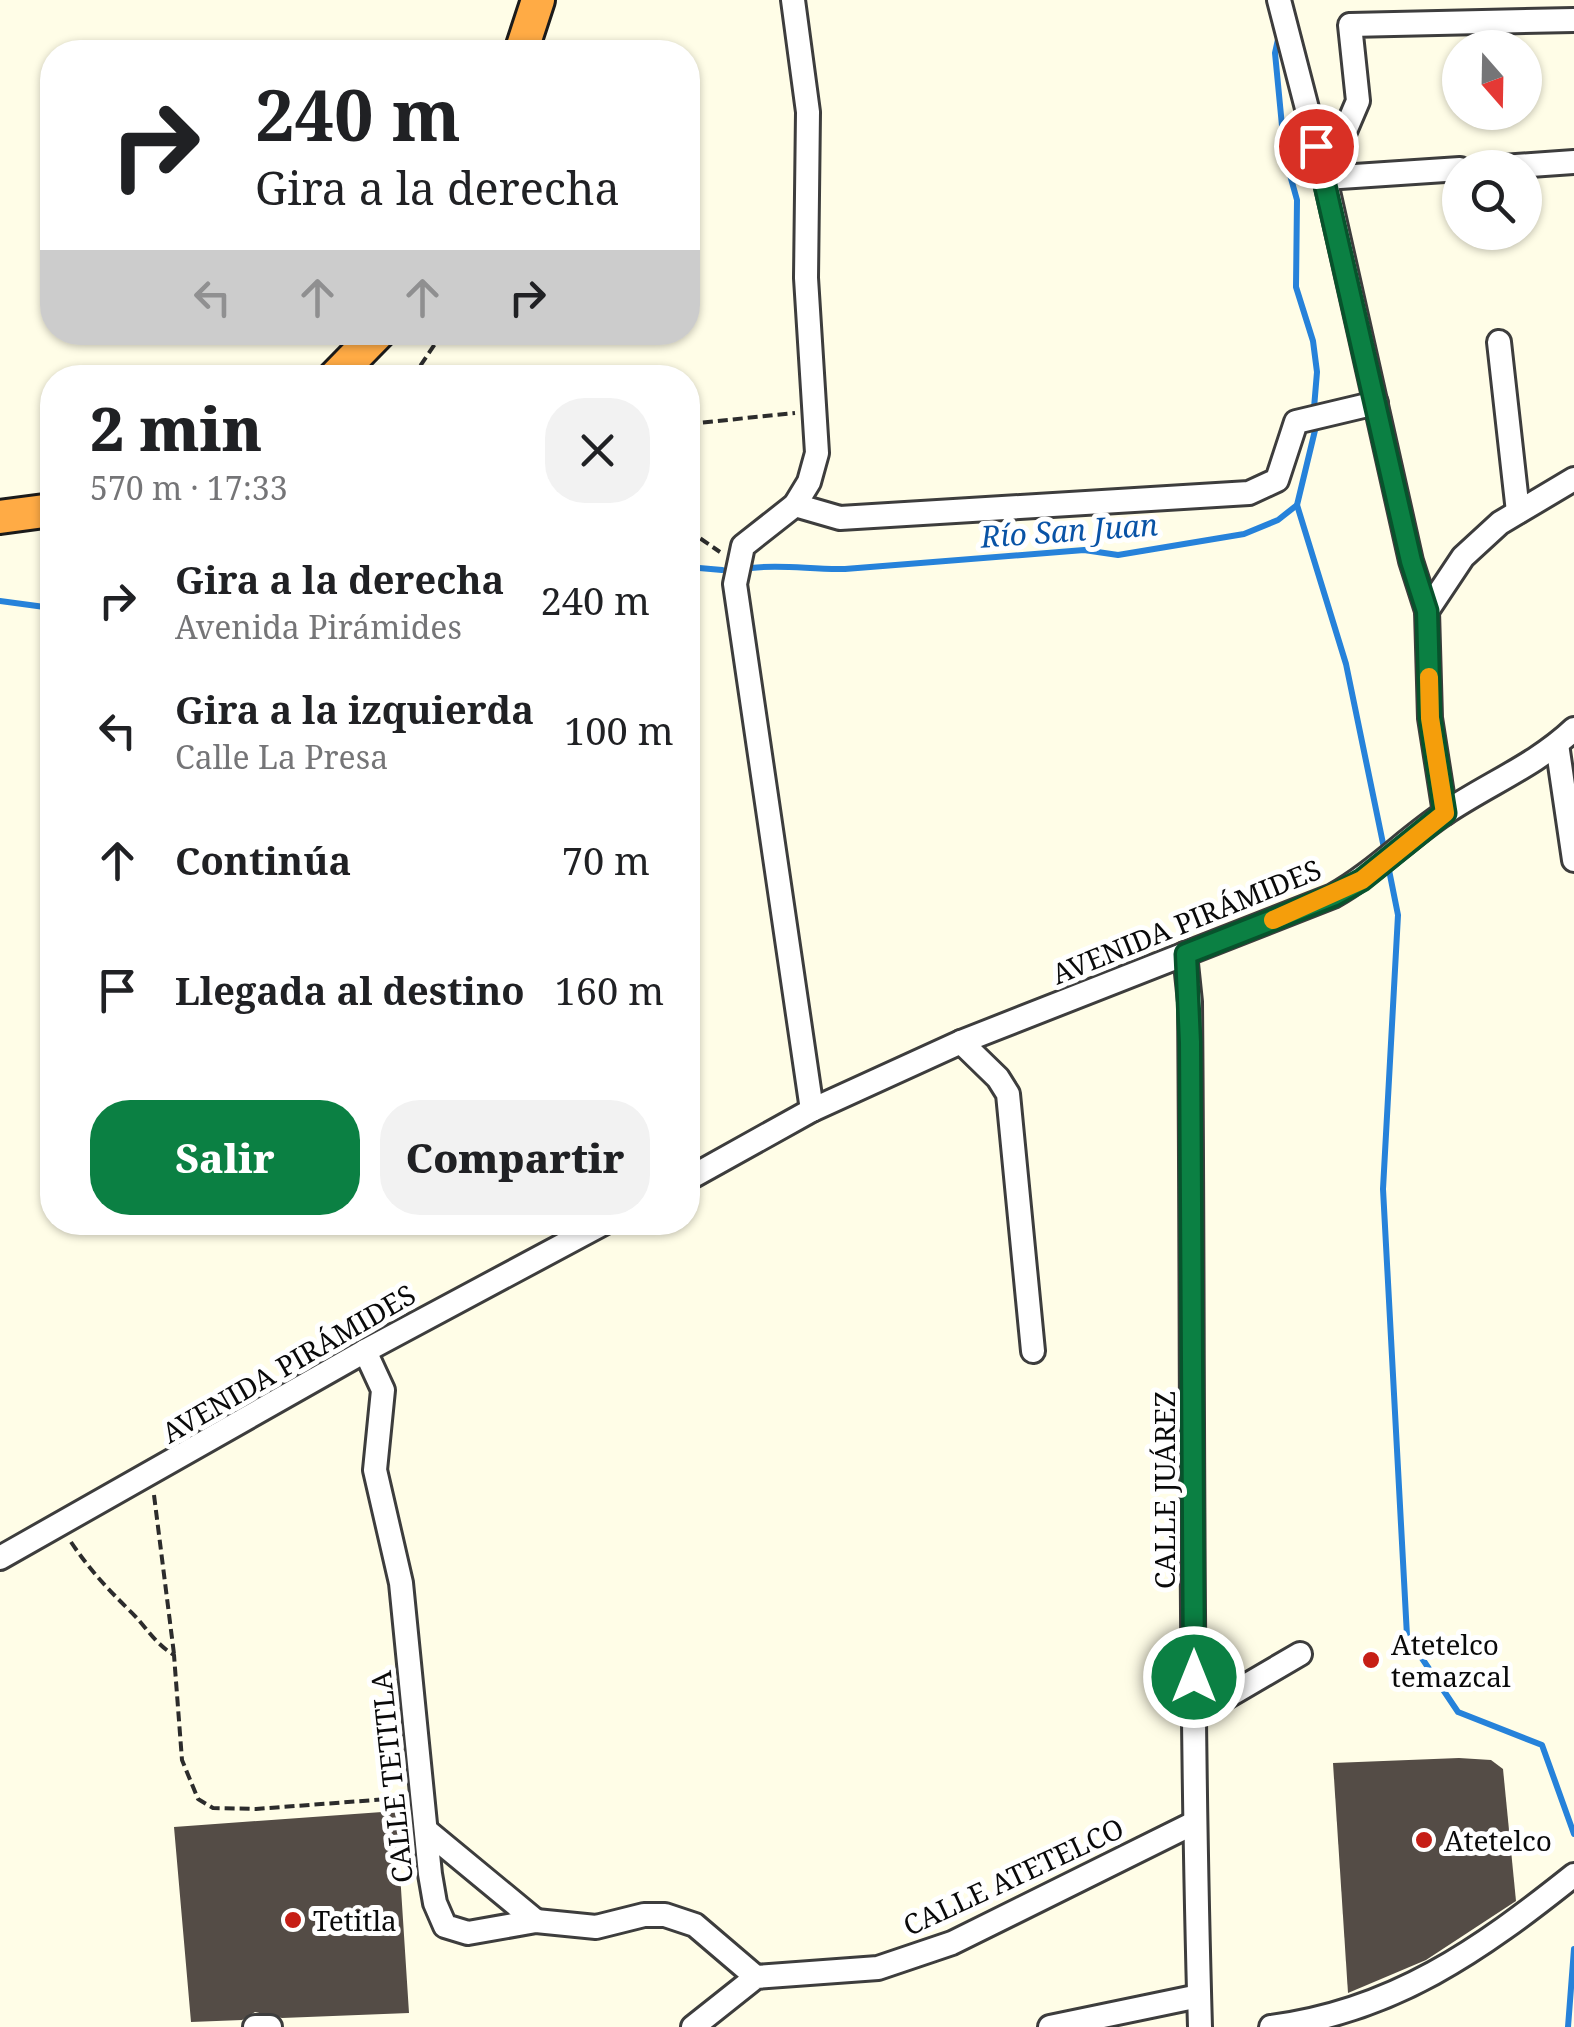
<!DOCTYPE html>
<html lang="es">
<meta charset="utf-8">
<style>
:root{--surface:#fff;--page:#f2f2f2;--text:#202124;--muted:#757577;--accent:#0b8043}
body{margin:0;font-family:"Noto Serif",serif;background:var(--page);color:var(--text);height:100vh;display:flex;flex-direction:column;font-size:38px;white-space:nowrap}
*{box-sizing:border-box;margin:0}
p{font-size:32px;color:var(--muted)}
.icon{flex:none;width:55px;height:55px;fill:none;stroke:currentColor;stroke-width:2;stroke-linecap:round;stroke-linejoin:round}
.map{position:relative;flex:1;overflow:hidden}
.panel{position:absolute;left:40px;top:365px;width:660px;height:870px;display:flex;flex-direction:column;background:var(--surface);border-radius:40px;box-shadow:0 2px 8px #0004}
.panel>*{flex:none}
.hud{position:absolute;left:40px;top:40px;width:660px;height:305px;border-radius:40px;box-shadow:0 2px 8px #0004;background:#fff;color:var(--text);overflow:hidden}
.needle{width:65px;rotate:160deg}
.buttons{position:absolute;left:1442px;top:30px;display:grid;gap:20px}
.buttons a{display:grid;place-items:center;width:100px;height:100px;border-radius:50%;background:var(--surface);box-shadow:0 2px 8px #0004;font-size:50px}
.pin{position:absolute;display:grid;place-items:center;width:85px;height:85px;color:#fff;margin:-42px;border:5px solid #fff;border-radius:50%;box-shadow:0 2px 10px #0007}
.me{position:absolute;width:110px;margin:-55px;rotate:0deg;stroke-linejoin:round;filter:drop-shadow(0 0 8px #0008)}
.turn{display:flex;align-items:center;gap:35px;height:210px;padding:0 50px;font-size:45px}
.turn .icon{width:130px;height:130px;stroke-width:2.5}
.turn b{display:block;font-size:70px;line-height:85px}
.lanes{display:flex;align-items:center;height:95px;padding:0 50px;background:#0003;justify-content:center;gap:50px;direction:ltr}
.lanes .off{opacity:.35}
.round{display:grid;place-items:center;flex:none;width:105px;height:105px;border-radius:40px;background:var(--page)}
.head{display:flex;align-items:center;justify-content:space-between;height:170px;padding:0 50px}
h1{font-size:60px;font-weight:800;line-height:75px}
.primary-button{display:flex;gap:20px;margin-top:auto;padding:20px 50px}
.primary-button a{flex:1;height:115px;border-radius:40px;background:var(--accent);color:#fff;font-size:40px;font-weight:800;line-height:115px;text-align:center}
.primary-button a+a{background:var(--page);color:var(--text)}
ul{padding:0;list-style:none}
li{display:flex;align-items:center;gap:30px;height:130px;padding:0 50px}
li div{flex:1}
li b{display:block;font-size:38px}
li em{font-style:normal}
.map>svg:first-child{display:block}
</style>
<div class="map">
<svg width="1574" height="2027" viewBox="0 0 1574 2027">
<rect width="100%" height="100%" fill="#fffde7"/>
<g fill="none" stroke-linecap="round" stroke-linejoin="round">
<g stroke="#2682da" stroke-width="6">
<path d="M 1279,35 L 1275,53 L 1285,157 L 1297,200 L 1296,287 L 1313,341 L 1317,372 L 1314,408"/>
<path d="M 1297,505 L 1346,664 L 1385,853"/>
<path d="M 688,567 L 722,570"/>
<path d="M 751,568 C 783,564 812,570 845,569 L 1084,550 L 1118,555 L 1244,534 L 1278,520 L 1297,505 L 1317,422"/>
<path d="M 0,601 L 52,608"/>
<path d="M 1388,865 L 1398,915 L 1383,1189 L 1407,1636 L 1458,1712 L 1542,1745 L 1574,1834"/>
<path d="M 1568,2027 L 1574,1949"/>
</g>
</g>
<g fill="#544c46">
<path d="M 1459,1758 L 1491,1760 L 1503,1769 L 1516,1901 L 1426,1960 L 1348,1993 L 1333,1763 Z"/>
<path d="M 396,1811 L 409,2013 L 282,2018 L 255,2012 L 242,2020 L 191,2022 L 174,1827 Z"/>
</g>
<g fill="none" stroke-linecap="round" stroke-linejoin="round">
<g stroke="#3d3d3d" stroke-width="28">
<g id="minor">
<path d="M 793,0 L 808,112 L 806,278 L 817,453 L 809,482 L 795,505 L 743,546 L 735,584 L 812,1110"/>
<path d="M 1279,0 L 1325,178 L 1411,561 L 1427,611"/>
<path d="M 1488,168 L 1574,162"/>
<path d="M 1325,178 L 1358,101 L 1350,25 L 1574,20"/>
<path d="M 1325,178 L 1460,169"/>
<path d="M 1499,342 L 1518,512"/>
<path d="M 795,505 L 840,518 L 1249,493 L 1277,480 L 1296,422 L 1376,403"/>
<path d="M 1557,744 L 1574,860"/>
<path d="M 1445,813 L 1430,718 L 1427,611 L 1463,557 L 1500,523 L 1574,479"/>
<path d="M 1185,954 L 1190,1002 C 1193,1344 1190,1686 1200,2027"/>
<path d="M 961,1042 L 998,1078 L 1008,1094 L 1033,1351"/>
<path d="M 688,1179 L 812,1110 L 961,1042 L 1333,896 C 1374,873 1406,839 1445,813 C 1488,784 1536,765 1574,729"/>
<path d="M 365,1351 L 383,1390 L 375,1470 L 401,1583 L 430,1874 L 435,1903 L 445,1926 L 468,1933 L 536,1921 L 596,1927 L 644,1915 L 665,1915 L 695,1925 L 756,1977"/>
<path d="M 0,1558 L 365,1351 L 606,1222"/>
<path d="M 1194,1716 L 1300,1654"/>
<path d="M 427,1831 L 536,1921"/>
<path d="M 255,2027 L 270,2027"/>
<path d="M 693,2027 L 756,1977 L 878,1968 L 952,1943 L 1192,1824"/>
<path d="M 1050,2027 L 1199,1996"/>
<path d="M 1271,2027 C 1394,2011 1480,1950 1574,1875"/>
</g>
</g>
<g stroke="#1b1b1b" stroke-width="38">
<g id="highway">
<path d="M 521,52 L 538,0"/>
<path d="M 334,378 L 379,332"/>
<path d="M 0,517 L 52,510"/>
</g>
</g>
<g stroke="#2c2c2c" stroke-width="4" stroke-dasharray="10 5" stroke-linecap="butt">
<path d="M 412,378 L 443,332"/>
<path d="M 688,424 L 795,413"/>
<path d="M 688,530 L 720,552"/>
<path d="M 154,1495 L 174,1654"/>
<path d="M 71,1542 C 89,1569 106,1587 129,1610 C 146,1626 153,1642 174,1655 L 182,1760 L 198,1799 L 213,1808 L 256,1809 L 402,1798"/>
</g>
<use href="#minor" stroke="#fff" stroke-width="22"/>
<use href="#highway" stroke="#ffab45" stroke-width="32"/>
</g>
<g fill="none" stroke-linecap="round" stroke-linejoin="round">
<g stroke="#07532c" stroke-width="25">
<path id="route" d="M 1194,1677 L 1190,1042 L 1186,954 L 1333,896 L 1362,880 L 1445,813 L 1430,718 L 1427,611 L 1411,561 L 1316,146"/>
</g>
<use href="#route" stroke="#0b8043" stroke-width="18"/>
<path stroke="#f59e0b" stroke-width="18" d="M 1273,920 L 1362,880 L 1445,813 L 1430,718 L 1429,677"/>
</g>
<g fill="#c61e16" stroke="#fff" stroke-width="4">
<circle cx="1371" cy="1660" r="10"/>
<circle cx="1424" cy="1840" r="10"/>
<circle cx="293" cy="1920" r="10"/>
</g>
<g text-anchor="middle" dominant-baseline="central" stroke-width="10" stroke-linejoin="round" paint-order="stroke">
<g font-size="28" fill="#0a0a0a" stroke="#fff">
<text transform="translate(1186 921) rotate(-22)">AVENIDA PIRÁMIDES</text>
<text transform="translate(288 1363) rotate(-30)">AVENIDA PIRÁMIDES</text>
<text transform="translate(1164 1490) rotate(-90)">CALLE JUÁREZ</text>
<text transform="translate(391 1777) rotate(-96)">CALLE TETITLA</text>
<text transform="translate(1013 1876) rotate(-25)">CALLE ATETELCO</text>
</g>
<g font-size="28" fill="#0a0a0a" stroke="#fff" text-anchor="start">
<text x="1391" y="1644">Atetelco<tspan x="1391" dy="32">temazcal</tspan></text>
<text x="1444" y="1840">Atetelco</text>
<text x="313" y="1920">Tetitla</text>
</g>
<g font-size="30" font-style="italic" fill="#0953a6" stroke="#fff">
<text transform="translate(1069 530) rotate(-4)">Río San Juan</text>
</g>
</g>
</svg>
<div class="buttons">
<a><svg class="needle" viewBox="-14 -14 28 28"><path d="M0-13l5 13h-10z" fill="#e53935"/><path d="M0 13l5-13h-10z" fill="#757577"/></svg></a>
<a><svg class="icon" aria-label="search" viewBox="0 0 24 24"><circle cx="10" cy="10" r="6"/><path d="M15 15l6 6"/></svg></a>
</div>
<div class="pin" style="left:1316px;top:146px;background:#d93025"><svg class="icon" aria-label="arrive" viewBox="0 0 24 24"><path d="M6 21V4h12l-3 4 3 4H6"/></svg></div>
<svg class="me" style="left:1194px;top:1677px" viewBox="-20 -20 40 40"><circle r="17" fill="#0b8043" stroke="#fff" stroke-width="3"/><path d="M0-11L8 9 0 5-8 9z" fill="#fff"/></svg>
<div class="hud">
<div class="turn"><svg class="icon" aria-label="right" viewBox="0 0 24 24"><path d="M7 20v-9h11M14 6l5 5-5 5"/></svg><div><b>240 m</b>Gira a la derecha</div></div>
<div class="lanes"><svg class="icon off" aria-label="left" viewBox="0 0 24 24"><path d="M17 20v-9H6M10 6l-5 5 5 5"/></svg><svg class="icon off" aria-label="ahead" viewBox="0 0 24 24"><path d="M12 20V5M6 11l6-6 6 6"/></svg><svg class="icon off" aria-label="ahead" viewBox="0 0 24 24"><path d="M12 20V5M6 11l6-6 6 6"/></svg><svg class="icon" aria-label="right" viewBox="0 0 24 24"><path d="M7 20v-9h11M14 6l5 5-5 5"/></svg></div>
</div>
<section class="panel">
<div class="head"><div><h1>2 min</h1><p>570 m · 17:33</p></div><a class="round"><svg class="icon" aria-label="close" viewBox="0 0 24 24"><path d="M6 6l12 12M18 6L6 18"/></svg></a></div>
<ul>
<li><svg class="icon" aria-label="right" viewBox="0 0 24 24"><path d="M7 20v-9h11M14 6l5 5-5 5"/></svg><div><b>Gira a la derecha</b><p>Avenida Pirámides</p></div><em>240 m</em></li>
<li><svg class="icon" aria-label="left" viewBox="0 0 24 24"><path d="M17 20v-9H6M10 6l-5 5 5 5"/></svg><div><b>Gira a la izquierda</b><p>Calle La Presa</p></div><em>100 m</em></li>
<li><svg class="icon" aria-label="ahead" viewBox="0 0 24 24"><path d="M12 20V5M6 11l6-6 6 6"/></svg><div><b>Continúa</b></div><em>70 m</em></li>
<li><svg class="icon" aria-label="arrive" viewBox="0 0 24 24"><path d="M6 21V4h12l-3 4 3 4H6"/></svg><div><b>Llegada al destino</b></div><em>160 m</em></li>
</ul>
<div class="primary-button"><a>Salir</a><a>Compartir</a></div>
</section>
</div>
